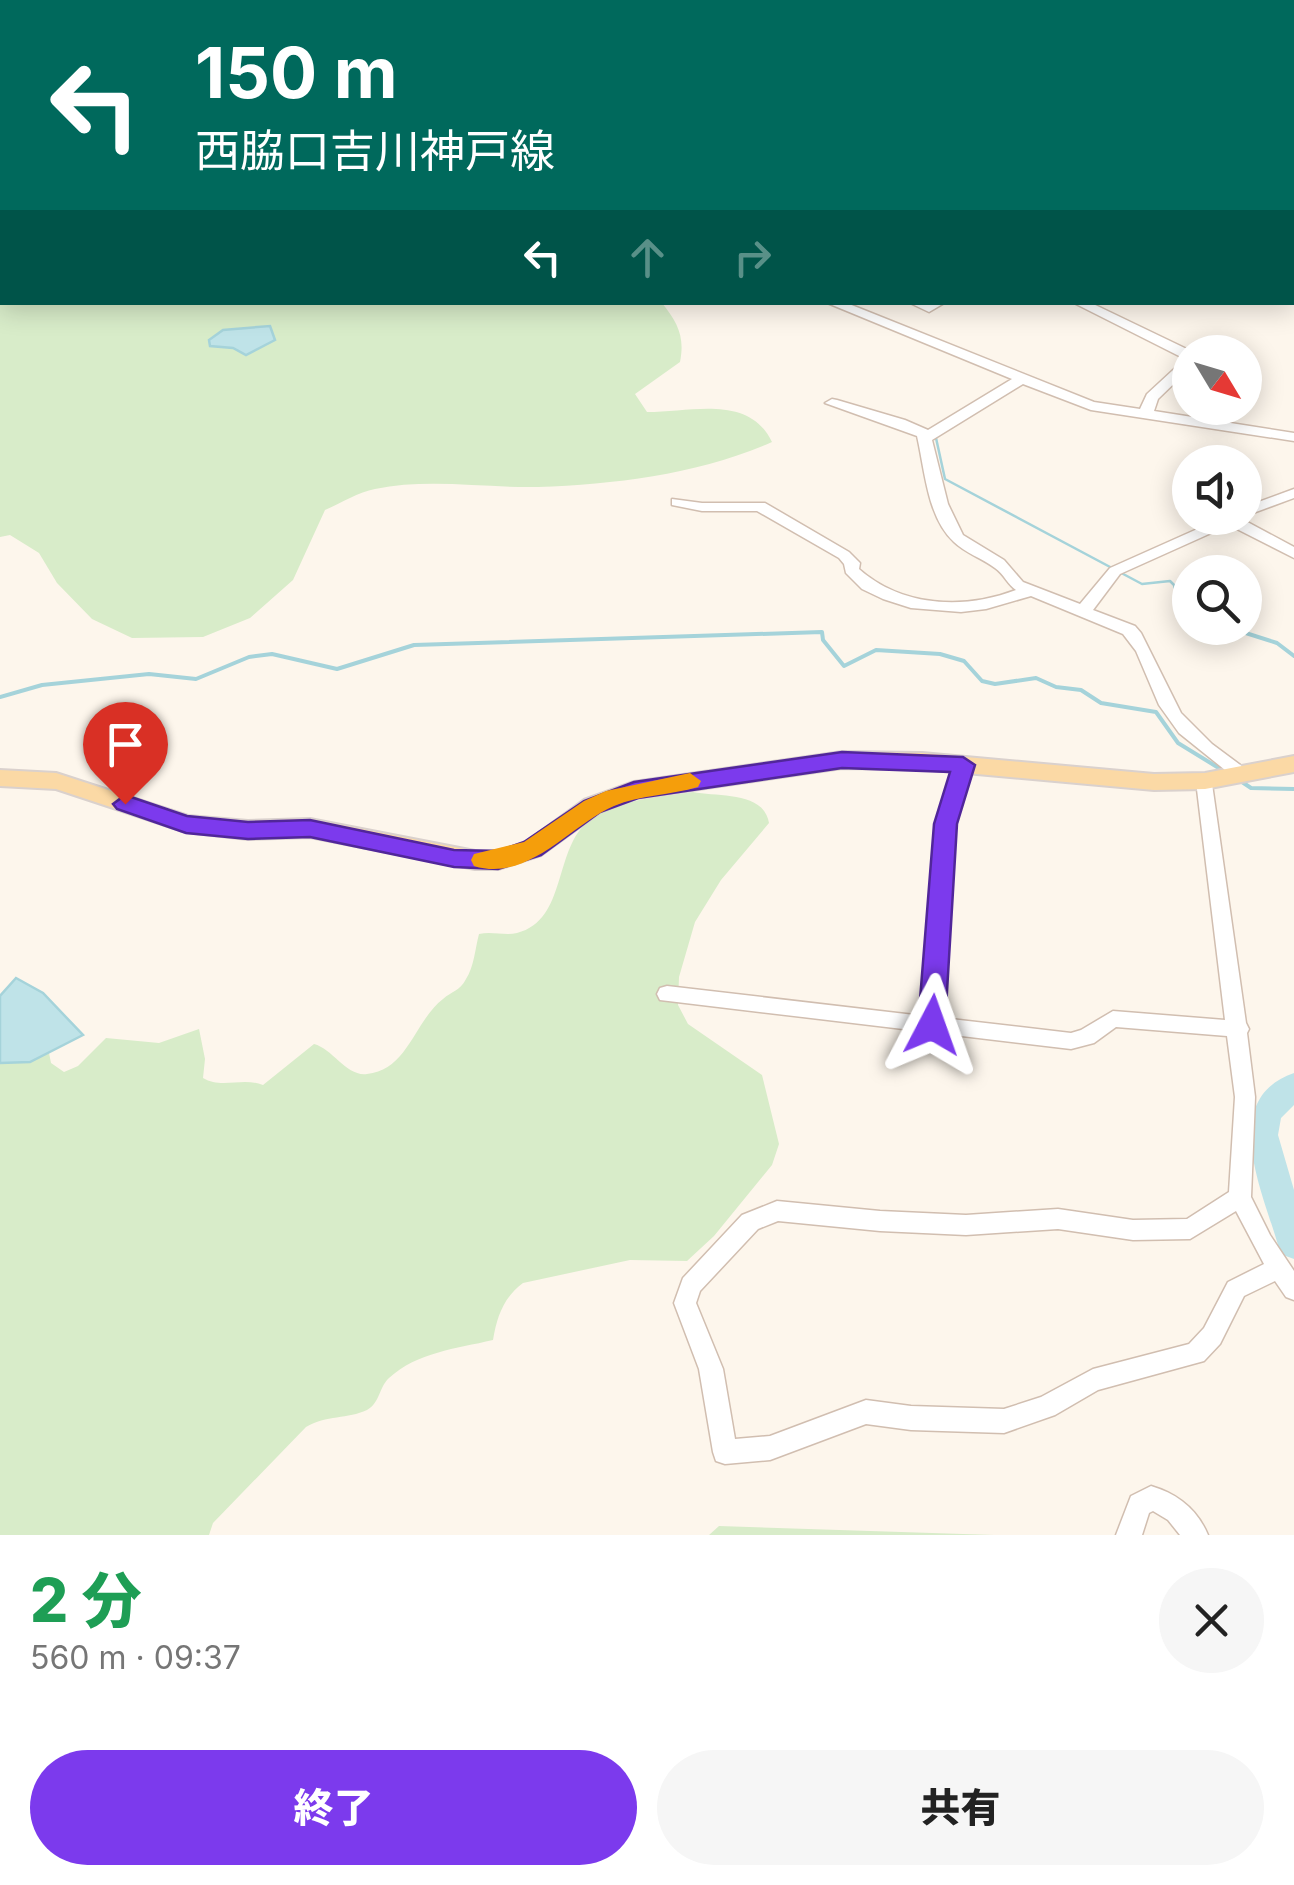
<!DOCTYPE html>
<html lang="ja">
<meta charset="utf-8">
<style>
:root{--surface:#fff;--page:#f6f6f6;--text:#222;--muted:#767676;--accent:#7c3aed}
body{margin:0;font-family:Inter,"Noto Sans JP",sans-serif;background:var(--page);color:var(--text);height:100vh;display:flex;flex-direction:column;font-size:38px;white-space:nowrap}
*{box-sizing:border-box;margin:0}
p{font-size:32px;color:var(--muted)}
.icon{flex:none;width:55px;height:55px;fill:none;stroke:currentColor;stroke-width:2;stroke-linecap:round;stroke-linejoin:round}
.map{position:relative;height:1535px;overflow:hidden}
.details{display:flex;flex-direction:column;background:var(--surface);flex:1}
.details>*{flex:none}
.top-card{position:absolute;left:0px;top:0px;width:1295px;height:305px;box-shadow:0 5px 25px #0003;background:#00695c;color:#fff;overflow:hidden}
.needle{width:65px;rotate:128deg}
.buttons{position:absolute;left:1172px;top:335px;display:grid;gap:20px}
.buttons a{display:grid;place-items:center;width:90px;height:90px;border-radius:50%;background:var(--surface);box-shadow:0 5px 25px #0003;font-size:50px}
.pin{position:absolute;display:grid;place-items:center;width:85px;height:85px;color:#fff;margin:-102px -42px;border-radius:50% 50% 50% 0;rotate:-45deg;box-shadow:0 0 10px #0007}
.pin .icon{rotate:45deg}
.me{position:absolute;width:110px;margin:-55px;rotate:4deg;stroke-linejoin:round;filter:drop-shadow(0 0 8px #0008)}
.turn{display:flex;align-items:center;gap:35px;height:210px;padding:0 30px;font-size:45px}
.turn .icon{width:130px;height:130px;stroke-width:2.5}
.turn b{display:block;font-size:70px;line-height:85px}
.lanes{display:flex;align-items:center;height:95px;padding:0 30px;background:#0003;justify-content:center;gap:50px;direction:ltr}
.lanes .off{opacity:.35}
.round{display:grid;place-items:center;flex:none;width:105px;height:105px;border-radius:52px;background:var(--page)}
.overview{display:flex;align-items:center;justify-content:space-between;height:170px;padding:0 30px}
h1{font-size:60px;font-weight:800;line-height:75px;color:#1e9e55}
.cta{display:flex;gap:20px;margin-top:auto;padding:20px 30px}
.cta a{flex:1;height:115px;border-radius:60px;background:var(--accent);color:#fff;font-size:40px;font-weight:800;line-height:115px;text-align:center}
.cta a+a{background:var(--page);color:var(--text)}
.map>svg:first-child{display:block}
</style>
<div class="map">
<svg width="1294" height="1535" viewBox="0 0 1294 1535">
<rect width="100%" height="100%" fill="#fdf6ec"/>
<g fill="#d8ecc9">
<path d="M 0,0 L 1294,0 L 1294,301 L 1292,2 L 2,2 L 0,215 Z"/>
<path d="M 0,281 L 2,302 L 662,303 C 678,323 685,337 680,362 L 635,394 L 647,412 C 692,412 749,394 772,442 C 699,474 617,484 538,487 C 484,488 428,478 375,489 C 359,492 341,503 325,510 L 293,580 L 250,618 L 203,637 L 132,638 L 92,619 L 57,583 L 39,553 L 10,535 L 0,537 Z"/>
<path d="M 693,792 C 718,797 764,791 769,823 L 721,880 L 695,922 L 679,977 L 678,1005 L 688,1024 L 762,1075 L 779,1144 L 772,1165 L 714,1236 L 687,1261 L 630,1260 L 523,1283 C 503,1298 497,1317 493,1340 C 455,1349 418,1352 389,1378 C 379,1387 380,1403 367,1410 C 348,1419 326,1415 306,1427 L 213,1523 L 209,1535 L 0,1535 L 0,1063 L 30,1062 L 49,1053 L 51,1063 L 64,1072 L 78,1066 L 106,1038 L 159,1043 L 199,1029 L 205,1059 L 203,1078 C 221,1089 243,1077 263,1085 L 314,1044 C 333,1049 347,1077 367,1074 C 408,1070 415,1020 443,999 C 452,991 460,991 466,979 C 474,967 475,949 479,934 C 492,931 505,936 517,933 C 568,920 553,847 590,820 C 618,799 659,797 693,792 Z"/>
<path d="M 719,1526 L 994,1535 L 709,1535 Z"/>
</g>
<g fill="#bfe3e8" stroke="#a5d3da" stroke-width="2.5">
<path d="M 270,326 L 275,340 L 246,355 L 233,348 L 210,346 L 209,340 L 223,330 Z"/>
<path d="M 16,978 L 43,993 L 83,1035 L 30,1062 L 0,1063 L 0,996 Z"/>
</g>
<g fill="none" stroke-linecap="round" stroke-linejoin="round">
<path stroke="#a5d3da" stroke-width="2.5" d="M 936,438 L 945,479 L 1142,584 L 1170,581 L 1178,589"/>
<g stroke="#a5d3da" stroke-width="4">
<path d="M 1175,587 L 1190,602"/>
<path d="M 1230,628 L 1277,643 L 1294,656"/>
<path d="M 0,697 L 42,685 L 149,674 L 196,679 L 249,657 L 272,654 L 337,669 L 414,645 L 822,632 L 823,640 L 844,666 L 876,650 L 940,654 L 964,661 L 982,681 L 995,684 L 1036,678 L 1056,687 L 1081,690 L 1101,703 L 1156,712 L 1178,743 L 1222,770"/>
<path d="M 1239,780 L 1251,788 L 1294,789"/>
</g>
<path fill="#bfe3e8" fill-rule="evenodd" d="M 1294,1073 L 1294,1105 L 1281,1118 L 1278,1135 L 1294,1190 L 1294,1259 L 1283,1255 L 1278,1245 C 1263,1192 1218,1099 1294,1073 Z"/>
<g stroke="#d1beb0" stroke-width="3">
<g id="minor">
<path d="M 1136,0 L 1156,0 L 1158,2 L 1139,2 Z"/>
<rect x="1292" y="32" width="2" height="7"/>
<path d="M 825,302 L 844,302 L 1094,402 L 1140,409 L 1147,394 L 1185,359 L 1072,302 L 1089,302 L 1193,352 L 1190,352 L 1190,368 L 1158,399 L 1154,411 L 1294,433 L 1294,441 L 1091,410 L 1023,384 L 932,440 L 948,504 L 963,535 L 1004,560 L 1023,582 L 1080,604 L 1110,568 L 1222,518 L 1240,518 L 1294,547 L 1294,558 L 1229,525 L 1120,574 L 1093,610 L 1135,626 L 1141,633 L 1181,713 L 1212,744 L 1247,770 L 1250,774 L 1247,778 L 1235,778 L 1179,733 L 1159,705 L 1136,651 L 1123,634 L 1031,596 L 986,609 L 961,612 L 911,608 L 883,599 L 862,589 L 846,573 L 844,564 L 839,558 L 757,511 L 702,511 L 672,505 L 672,499 L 702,503 L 765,503 L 849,552 L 860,563 L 859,569 C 902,607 964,610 1016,590 C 1008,585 1004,574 995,568 C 982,558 965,553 954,542 C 927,517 925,470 917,436 L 825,403 L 832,399 L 837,400 L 905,420 L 928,430 L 1012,379 Z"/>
<path d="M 908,302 L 946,302 L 929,312 Z"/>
<path d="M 1294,489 L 1294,498 L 1245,516 L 1245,507 Z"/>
<path d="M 963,759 L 972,765 L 954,824 L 942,1018 L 1071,1033 L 1081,1030 L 1113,1011 L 1225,1020 L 1196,781 L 1205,775 L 1211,777 L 1246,1023 L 1249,1029 L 1247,1033 L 1255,1097 L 1251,1197 L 1270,1235 L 1294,1271 L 1294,1300 L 1286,1297 L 1275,1281 L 1244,1296 L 1220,1344 L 1204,1361 L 1098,1390 L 1055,1415 L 1004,1433 L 911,1430 L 866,1424 L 770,1460 L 725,1464 L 716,1461 L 713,1452 L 699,1369 L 674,1303 L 683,1278 L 742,1215 L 777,1201 L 880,1211 L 966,1215 L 1058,1209 L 1133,1220 L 1187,1219 L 1229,1192 L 1235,1097 L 1227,1036 L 1116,1027 L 1094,1043 L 1071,1049 L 660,1000 L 657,994 L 660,988 L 667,986 L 923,1016 C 925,975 930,773 963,759 ZM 1236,1211 L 1264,1264 L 1228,1282 L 1204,1328 L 1189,1344 L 1093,1369 L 1041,1397 L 1004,1409 L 911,1406 L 866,1400 L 770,1436 L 735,1439 L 723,1369 L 696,1303 L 700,1291 L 758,1229 L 778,1221 L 880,1231 L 966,1235 L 1058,1229 L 1133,1240 L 1190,1239 Z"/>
<path d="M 1151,1486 C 1178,1494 1197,1509 1208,1535 L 1180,1535 L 1168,1520 L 1153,1511 L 1149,1513 L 1142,1535 L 1116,1535 L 1131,1496 Z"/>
</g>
</g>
<g stroke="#dad1cd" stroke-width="4">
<path id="major" d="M 842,752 L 922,753 L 1154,774 L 1205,773 L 1294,756 L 1294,772 L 1205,789 L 1154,790 L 922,769 L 842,768 L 637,798 L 600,812 L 541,855 L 498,869 L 475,869 L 310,837 L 248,839 L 186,832 L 56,789 L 0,786 L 0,770 L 56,773 L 188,816 L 248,821 L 310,819 L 475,851 L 498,851 L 525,843 L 584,800 L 634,782 Z"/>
</g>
<use href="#minor" fill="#fff" fill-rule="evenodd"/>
<use href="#major" fill="#fbd9a5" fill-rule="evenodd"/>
</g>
<path fill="#7c3aed" stroke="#51269a" stroke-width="2.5" d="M 842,752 L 963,757 L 975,765 L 957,824 L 945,1025 L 941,1033 L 932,1036 L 922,1033 L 918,1025 L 934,824 L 950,772 L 842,768 L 638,798 L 600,812 L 541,855 L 498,869 L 454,867 L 310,837 L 248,839 L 186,833 L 117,809 L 113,804 L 125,795 L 187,816 L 248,822 L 310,820 L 454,850 L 498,851 L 524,842 L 584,801 L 634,782 Z"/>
<path fill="#f59e0b" d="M 690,773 L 701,781 L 698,787 C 671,795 640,795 614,806 C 570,825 528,883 474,866 L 471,860 L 474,854 L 524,842 L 584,801 L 606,791 Z"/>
</svg>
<div class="buttons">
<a><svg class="needle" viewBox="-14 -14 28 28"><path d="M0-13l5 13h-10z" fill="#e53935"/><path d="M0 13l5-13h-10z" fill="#767676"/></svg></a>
<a><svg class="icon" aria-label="sound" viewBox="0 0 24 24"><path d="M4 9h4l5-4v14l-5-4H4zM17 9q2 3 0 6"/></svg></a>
<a><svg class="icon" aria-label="search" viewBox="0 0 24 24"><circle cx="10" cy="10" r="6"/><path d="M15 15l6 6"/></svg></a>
</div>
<div class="pin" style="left:125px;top:804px;background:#d93025"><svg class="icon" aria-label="arrive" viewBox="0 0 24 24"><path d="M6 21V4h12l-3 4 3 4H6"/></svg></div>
<svg class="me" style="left:932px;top:1025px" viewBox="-20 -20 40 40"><path d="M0-17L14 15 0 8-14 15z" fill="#7c3aed" stroke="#fff" stroke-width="4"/></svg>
<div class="top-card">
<div class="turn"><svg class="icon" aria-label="left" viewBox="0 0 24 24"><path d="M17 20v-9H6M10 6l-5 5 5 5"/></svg><div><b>150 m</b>西脇口吉川神戸線</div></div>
<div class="lanes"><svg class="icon" aria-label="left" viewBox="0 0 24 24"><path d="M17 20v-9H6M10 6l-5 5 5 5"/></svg><svg class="icon off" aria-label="ahead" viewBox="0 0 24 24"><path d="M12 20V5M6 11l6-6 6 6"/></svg><svg class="icon off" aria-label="right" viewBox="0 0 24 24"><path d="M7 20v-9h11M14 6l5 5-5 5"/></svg></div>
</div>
</div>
<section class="details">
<div class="overview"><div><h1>2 分</h1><p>560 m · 09:37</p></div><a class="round"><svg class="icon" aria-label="close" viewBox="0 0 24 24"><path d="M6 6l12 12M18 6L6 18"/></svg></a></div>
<div class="cta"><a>終了</a><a>共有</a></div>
</section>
